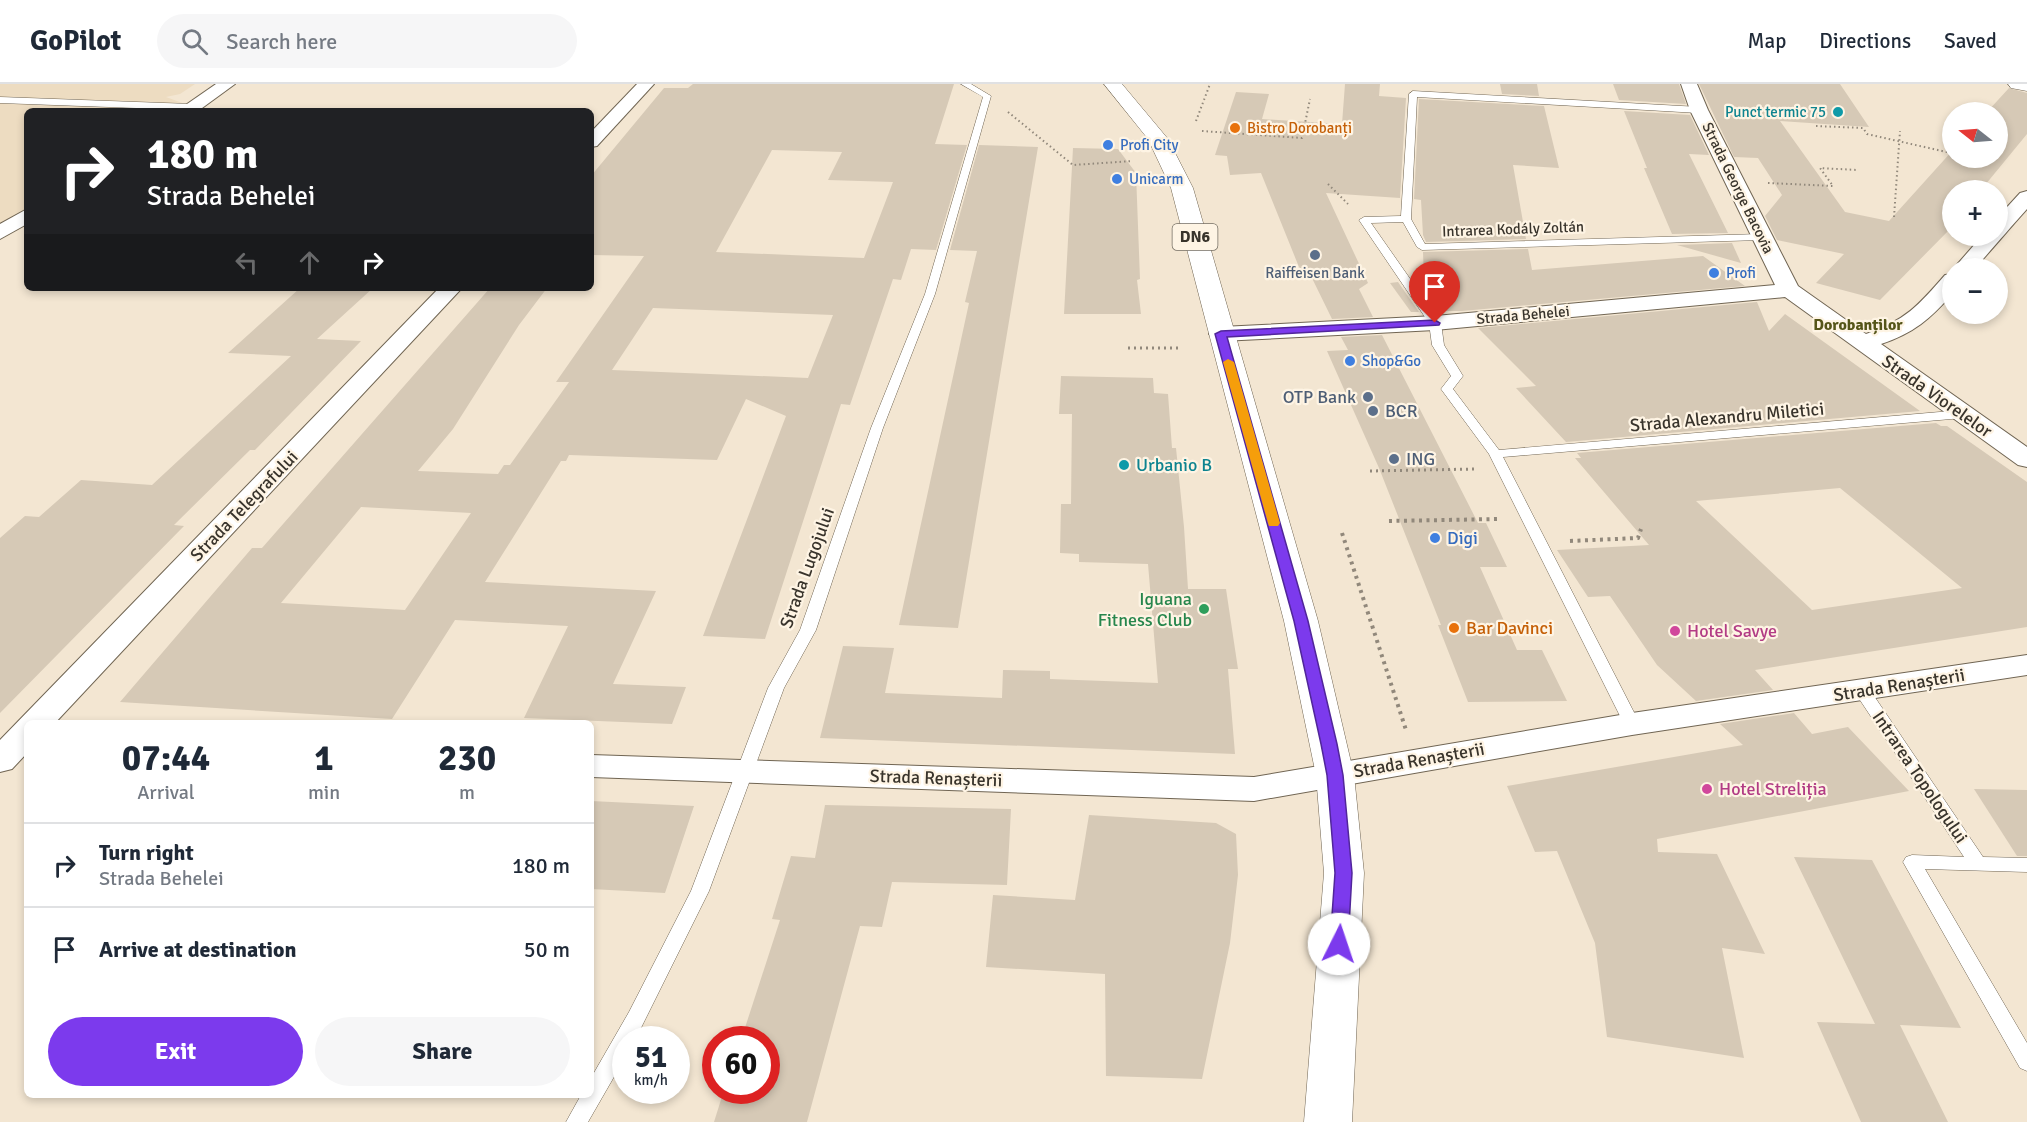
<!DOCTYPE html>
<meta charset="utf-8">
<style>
:root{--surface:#fff;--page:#f6f6f7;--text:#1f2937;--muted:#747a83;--line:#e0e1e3;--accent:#7c3aed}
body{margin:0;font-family:Signika,sans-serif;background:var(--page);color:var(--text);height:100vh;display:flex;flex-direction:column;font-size:22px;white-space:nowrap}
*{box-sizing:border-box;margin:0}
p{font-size:20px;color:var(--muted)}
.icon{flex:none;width:33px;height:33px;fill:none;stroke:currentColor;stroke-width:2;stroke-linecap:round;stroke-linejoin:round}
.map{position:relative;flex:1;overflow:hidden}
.details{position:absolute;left:24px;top:636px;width:570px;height:378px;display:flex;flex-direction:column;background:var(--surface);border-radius:9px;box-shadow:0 3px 9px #0003}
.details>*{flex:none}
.banner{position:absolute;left:24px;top:24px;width:570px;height:183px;border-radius:9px;box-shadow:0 3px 9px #0003;background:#202124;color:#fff;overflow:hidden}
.needle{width:39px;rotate:287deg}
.controls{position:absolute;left:1942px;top:18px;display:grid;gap:12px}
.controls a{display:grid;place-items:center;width:66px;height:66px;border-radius:50%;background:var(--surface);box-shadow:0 3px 9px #0003;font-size:30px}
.speed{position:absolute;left:612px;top:942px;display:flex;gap:12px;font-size:30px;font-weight:700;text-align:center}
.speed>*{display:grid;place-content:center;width:78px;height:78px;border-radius:50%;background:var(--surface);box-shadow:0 3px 9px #0003;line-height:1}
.speed small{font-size:15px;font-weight:400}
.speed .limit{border:9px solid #d22;background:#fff;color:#111}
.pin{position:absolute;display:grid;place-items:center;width:51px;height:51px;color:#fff;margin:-62px -26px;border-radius:50% 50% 50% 0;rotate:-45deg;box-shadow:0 0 6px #0007}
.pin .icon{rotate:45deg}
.me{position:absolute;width:66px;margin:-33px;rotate:4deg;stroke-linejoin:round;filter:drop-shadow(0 0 4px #0008)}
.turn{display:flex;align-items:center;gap:21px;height:126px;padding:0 24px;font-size:27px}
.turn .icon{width:78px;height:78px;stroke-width:2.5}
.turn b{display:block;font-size:42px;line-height:51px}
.lanes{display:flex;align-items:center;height:57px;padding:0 24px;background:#0003;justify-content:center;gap:30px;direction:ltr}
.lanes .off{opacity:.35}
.eta{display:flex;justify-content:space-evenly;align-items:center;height:102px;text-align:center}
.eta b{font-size:36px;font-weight:800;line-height:42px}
.cta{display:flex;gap:12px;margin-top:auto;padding:12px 24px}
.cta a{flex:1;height:69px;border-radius:36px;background:var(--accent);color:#fff;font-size:24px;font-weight:800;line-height:69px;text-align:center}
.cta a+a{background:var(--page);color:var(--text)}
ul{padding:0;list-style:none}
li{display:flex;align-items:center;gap:18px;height:84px;padding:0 24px;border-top:2px solid var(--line)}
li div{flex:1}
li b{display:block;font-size:22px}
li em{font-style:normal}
header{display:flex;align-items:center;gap:36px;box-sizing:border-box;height:84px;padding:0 30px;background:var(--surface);border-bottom:2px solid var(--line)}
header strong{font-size:28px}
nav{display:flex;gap:33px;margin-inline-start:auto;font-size:21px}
.search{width:420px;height:54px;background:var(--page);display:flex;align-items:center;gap:15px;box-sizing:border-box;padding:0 21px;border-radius:33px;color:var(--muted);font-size:22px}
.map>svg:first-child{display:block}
</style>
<header>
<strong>GoPilot</strong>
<div class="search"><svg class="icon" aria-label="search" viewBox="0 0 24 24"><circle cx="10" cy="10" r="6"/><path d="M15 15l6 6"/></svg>Search here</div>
<nav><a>Map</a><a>Directions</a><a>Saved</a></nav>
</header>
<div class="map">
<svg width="2027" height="1038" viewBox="0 0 2027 1038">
<rect width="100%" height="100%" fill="#f3e6d2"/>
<path fill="#eddcc1" d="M 0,0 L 195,0 L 180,10 L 166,13 L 188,21 L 178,27 L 27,27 L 27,124 L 0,141 Z"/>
<g fill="#d6c9b6" fill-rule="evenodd">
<path d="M 693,0 L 954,0 L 935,60 L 967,61 L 936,166 L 911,165 L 901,196 L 893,195 L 850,321 L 841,320 L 765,555 L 703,552 L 786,332 L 746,315 L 717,376 L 569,371 L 566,377 L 561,377 L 485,498 L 656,507 L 613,600 L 686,603 L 672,640 L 524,634 L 568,542 L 455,536 L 392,635 L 120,618 L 252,464 L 262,464 L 490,204 L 547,204 L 519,241 L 453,345 L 418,387 L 498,390 L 504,381 L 510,381 L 569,298 L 556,298 L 644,172 L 591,171 L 591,92 L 664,4 L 688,4 ZM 772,66 L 842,68 L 828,96 L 893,98 L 864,174 L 716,168 ZM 653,224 L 833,231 L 808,294 L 612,286 ZM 361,423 L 471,429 L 405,526 L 281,519 Z"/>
<path d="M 1345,0 L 1380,0 L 1379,12 L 1406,14 L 1400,114 L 1326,109 L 1368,199 L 1359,205 L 1373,233 L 1332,235 L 1309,188 L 1301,188 L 1261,89 L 1230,91 L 1227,72 L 1215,71 L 1236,8 L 1269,10 L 1262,35 L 1342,40 Z"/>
<path d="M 1500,0 L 1537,0 L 1539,12 L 1502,10 Z"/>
<path d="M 1613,0 L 1679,0 L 1686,20 L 1619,16 Z"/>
<path d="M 1699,0 L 1840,0 L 1869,43 L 1780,37 L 1845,128 L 1889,137 L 1953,66 L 1953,74 L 1998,74 L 1998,28 L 1987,28 L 2009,4 L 2027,9 L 2027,50 L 1981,106 L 1953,106 L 1953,142 L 1880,216 L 1816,199 L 1844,170 L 1777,156 L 1765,132 L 1782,111 L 1758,74 L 1734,73 Z"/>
<path d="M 1419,15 L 1544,22 L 1559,84 L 1513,81 L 1526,155 L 1426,158 L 1423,151 L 1421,116 L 1414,115 Z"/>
<path d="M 1624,27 L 1690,31 L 1709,71 L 1689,70 L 1728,149 L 1672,150 L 1644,84 L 1647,84 Z"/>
<path d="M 979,61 L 1038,63 L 958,544 L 899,541 L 969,219 L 965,218 L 977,167 L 950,166 Z"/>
<path d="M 1073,64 L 1118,65 L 1136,89 L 1140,195 L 1137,196 L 1141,230 L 1064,230 Z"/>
<path d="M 1732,159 L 1741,179 L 1677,161 Z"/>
<path d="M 1528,165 L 1532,186 L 1703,172 L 1745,202 L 1462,227 L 1436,227 L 1414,197 L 1424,196 L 1423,168 Z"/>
<path d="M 1398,198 L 1419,228 L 1411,228 L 1390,199 Z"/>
<path d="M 300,204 L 373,204 L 317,255 L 361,257 L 255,366 L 250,366 L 174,441 L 184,442 L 0,629 L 0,454 L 25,432 L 39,433 L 81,396 L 152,401 L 291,272 L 228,269 Z"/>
<path d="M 1757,218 L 1769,247 L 1785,230 L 1920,327 L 1566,358 L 1516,304 L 1536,302 L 1478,244 Z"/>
<path d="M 1382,251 L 1478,439 L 1486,439 L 1507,483 L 1480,483 L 1517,566 L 1542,566 L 1567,617 L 1468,618 L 1438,541 L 1441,541 L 1379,384 L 1327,267 L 1348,266 L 1341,253 Z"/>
<path d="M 1061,292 L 1153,294 L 1154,309 L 1168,310 L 1172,364 L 1176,364 L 1184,443 L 1188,505 L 1226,505 L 1238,585 L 1228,585 L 1235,670 L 820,654 L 843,562 L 894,564 L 885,609 L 1002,614 L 1003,586 L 1050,587 L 1050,595 L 1158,599 L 1148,480 L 1079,478 L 1079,470 L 1060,469 L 1061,420 L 1071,420 L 1072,330 L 1059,330 Z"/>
<path d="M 1936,339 L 1941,342 L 1947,342 L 2027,398 L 2027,543 L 1755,586 L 1773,606 L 1696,617 L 1657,581 L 1610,512 L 1588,513 L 1557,466 L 1649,461 L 1575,374 L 1581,374 L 1577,369 ZM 1840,404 L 1962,504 L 1812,526 L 1696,417 Z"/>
<path d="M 1794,629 L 1812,650 L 1848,643 L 1909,707 L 1657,755 L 1658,768 L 1717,770 L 1765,870 L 1722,864 L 1744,974 L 1607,953 L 1595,859 L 1557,767 L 1535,768 L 1507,702 L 1743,661 L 1720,640 Z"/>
<path d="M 1974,705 L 2027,706 L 2027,772 L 2017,772 Z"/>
<path d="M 591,717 L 694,722 L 665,809 L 591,805 Z"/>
<path d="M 825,721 L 1011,725 L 1007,801 L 892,798 L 882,843 L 860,842 L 807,1038 L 714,1038 L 724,1006 L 766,1006 L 766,956 L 741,956 L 780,836 L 772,835 L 791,772 L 815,774 Z"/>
<path d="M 1089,731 L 1216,739 L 1236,750 L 1238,791 L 1230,859 L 1202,995 L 1106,992 L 1105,890 L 986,883 L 993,811 L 1075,816 Z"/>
<path d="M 1794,773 L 1872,776 L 1961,944 L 1900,941 L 1948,1038 L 1861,1038 L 1817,938 L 1875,940 Z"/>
</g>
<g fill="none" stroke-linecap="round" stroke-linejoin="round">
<g stroke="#706553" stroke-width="1">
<g id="lane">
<path d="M 961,0 L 971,0 L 991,12 L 935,210 L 883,344 L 816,546 L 784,604 L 709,807 L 635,956 L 626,956 L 626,972 L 588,1038 L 566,1038 L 581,1011 L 591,1011 L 591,994 L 629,928 L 691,807 L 768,604 L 800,546 L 871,344 L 925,210 L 983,13 Z"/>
<path d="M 1413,7 L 1699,23 L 1703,26 L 1699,29 L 1417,13 L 1411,135 L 1425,160 L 1761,150 L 1766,153 L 1761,156 L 1422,166 L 1417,163 L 1403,138 L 1371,139 L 1441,239 L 1444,261 L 1463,292 L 1453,305 L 1499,366 L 1963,326 L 1969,330 L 1963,334 L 1503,373 L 1640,640 L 1638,644 L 1626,644 L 1489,370 L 1441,305 L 1451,292 L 1432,261 L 1429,239 L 1359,136 L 1364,133 L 1401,132 L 1409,10 Z"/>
<path d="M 0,13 L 191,20 L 195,23 L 191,26 L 0,19 Z"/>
<path d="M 1862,602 L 1868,603 L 1983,773 L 2027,774 L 2027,788 L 1925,785 L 2027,959 L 2027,987 L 2020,984 L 1903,778 L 1906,773 L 1912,771 L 1964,773 L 1854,607 Z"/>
</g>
</g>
<g stroke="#706553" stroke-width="2">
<g id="street">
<path d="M 216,0 L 235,0 L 198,27 L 177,27 Z"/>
<path d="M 637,0 L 654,0 L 597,62 L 591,63 L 591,48 Z"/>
<path d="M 1681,0 L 1697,0 L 1708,26 L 1798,202 L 1866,250 C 1905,237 1919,221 1945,191 L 1953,190 L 1953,209 C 1930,235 1914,249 1881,260 L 2027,363 L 2027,383 L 2018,381 L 1785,213 L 1435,246 L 1221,257 L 1213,255 L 1209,250 L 1213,245 L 1221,243 L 1435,232 L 1775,201 L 1690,26 Z"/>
<path d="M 2027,107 L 2027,125 C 2008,146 1994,163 1975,184 L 1954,184 L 1982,152 L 1998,152 L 1998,133 L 2020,109 Z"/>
<path d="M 27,125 L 27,140 L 0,155 L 0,140 Z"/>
<path d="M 439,204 L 462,204 L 55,639 L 27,639 L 27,669 L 12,685 L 0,688 L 0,656 Z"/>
<path d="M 2027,571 L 2027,591 L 1632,651 L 1254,717 L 591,693 L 591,671 L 1254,693 L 1632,629 Z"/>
</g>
</g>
<g stroke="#706553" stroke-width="1">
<g id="primary">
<path d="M 1104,0 L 1122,0 L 1168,55 L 1193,104 L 1318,537 L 1354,691 L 1364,789 L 1352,1038 L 1304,1038 L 1324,789 L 1316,691 L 1284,537 L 1171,104 L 1148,55 Z"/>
<path d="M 2008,0 L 2027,0 L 2027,7 L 2011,4 Z"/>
</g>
</g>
<g stroke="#91887b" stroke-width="2" stroke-dasharray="1.5 3" stroke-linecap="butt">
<path d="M 1008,28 L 1073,81 L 1133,77"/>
<path d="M 1196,37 L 1210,0"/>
<path d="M 1816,42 L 1863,44 L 1867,50 L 1951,69"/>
<path d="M 1202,47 L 1302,54 L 1310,15"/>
<path d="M 1768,99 L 1833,102 L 1820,84 L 1857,86"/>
<path d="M 1328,100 L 1348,120"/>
<path d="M 1894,133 L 1900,47"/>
</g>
<g stroke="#91887b" stroke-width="3" stroke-dasharray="2 4" stroke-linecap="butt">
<path d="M 1128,264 L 1182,264"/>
<path d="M 1370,387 L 1475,385"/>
</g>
<g stroke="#91887b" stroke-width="4" stroke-dasharray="3 4.5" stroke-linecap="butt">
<path d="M 1389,437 L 1499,435"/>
<path d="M 1342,449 L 1406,646"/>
<path d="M 1570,457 L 1638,454 L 1641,445"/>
</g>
<use href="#lane" fill="#fff" fill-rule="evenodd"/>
<use href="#street" fill="#fff" fill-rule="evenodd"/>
<use href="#primary" fill="#fff" fill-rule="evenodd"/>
</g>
<path fill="#7c3aed" stroke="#51269a" stroke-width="1.5" d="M 1435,236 L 1440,239 L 1439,241 L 1227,253 L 1308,537 L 1337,660 L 1343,691 L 1352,789 L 1348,860 L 1345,864 L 1333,864 L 1330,860 L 1335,789 L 1327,691 L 1321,660 L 1294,537 L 1215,250 L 1221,247 Z"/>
<path fill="#f59e0b" d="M 1228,275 L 1234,278 L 1280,439 L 1278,442 L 1269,442 L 1268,439 L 1223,278 Z"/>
<g fill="#0f9aa8" stroke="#fef4e4" stroke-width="2">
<circle cx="1838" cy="28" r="6"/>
<circle cx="1124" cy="381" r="6"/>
</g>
<g fill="#e8710a" stroke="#fef4e4" stroke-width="2">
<circle cx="1235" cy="44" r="6"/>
<circle cx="1454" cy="544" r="6"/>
</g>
<g fill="#3f7fe0" stroke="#fef4e4" stroke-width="2">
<circle cx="1108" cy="61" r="6"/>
<circle cx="1117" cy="95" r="6"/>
<circle cx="1714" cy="189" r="6"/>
<circle cx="1350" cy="277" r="6"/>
<circle cx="1435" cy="454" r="6"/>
</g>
<g fill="#5c6f8a" stroke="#fef4e4" stroke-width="2">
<circle cx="1315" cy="171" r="6"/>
<circle cx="1368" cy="313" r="6"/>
<circle cx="1373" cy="327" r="6"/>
<circle cx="1394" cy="375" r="6"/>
</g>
<circle fill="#2e9e5b" stroke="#fef4e4" stroke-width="2" cx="1204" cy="525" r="6"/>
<g fill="#d1479c" stroke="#fef4e4" stroke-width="2">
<circle cx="1675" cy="547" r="6"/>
<circle cx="1707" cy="705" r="6"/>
</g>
<g text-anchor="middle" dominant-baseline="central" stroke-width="4.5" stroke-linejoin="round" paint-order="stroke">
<g font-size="15" fill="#0d838f" stroke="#fef4e4" text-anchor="end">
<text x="1826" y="28">Punct termic 75</text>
</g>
<g font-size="15" fill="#c56008" stroke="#fef4e4" text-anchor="start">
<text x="1247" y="44">Bistro Dorobanți</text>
</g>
<g font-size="15" fill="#366cbe" stroke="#fef4e4" text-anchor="start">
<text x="1120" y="61">Profi City</text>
<text x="1129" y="95">Unicarm</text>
<text x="1726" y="189">Profi</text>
<text x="1362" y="277">Shop&amp;Go</text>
</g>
<g font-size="15" fill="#39342c" stroke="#fef4e4">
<text transform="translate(1738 104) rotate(64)">Strada George Bacovia</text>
<text transform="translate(1513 145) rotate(-2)">Intrarea Kodály Zoltán</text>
<text transform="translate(1523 231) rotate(-5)">Strada Behelei</text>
</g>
<g font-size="15" fill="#4e5e75" stroke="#fef4e4">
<text x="1315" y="189">Raiffeisen Bank</text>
</g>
<rect fill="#fef4e4" stroke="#746e63" stroke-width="1.5" x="1172.5" y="140" width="45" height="26" rx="4.5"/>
<g font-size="16" font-weight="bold" fill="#39342c">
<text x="1195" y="153">DN6</text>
</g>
<g font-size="16" font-weight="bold" fill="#555519" stroke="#fef4e4">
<text x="1858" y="241">Dorobanților</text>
</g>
<g font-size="18" fill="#39342c" stroke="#fef4e4">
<text transform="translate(1937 312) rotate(35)">Strada Viorelelor</text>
<text transform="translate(1727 333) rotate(-5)">Strada Alexandru Miletici</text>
<text transform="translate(244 422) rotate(-46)">Strada Telegrafului</text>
<text transform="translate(807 484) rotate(-70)">Strada Lugojului</text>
<text transform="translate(1899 601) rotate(-9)">Strada Renașterii</text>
<text transform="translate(1419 676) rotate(-10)">Strada Renașterii</text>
<text transform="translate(1920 693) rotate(56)">Intrarea Topologului</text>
<text transform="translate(936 694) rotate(2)">Strada Renașterii</text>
</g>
<g font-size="18" fill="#4e5e75" stroke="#fef4e4" text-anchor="start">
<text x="1356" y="313" text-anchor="end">OTP Bank</text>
<text x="1385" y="327">BCR</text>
<text x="1406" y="375">ING</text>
</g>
<g font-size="18" fill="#0d838f" stroke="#fef4e4" text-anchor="start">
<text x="1136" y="381">Urbanio B</text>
</g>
<g font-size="18" fill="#366cbe" stroke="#fef4e4" text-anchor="start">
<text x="1447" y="454">Digi</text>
</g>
<g font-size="18" fill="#27864d" stroke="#fef4e4" text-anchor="end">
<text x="1192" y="515">Iguana<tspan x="1192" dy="21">Fitness Club</tspan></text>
</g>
<g font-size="18" fill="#c56008" stroke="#fef4e4" text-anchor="start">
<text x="1466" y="544">Bar Davinci</text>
</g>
<g font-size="18" fill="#b23c85" stroke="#fef4e4" text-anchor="start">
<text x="1687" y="547">Hotel Savye</text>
<text x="1719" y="705">Hotel Streliția</text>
</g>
</g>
</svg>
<div class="controls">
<a><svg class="needle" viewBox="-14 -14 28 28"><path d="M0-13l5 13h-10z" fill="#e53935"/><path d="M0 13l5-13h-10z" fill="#747a83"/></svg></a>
<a>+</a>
<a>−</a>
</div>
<div class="speed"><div>51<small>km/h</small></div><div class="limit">60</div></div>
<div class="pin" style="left:1435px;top:239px;background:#d93025"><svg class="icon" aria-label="arrive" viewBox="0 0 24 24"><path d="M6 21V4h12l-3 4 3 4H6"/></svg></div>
<svg class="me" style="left:1339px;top:860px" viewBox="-20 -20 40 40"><circle r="19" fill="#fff"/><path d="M0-13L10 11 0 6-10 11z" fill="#7c3aed"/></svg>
<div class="banner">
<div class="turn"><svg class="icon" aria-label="right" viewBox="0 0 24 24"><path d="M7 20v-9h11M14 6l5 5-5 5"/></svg><div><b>180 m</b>Strada Behelei</div></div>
<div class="lanes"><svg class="icon off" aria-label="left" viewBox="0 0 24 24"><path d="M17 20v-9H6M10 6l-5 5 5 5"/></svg><svg class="icon off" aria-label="ahead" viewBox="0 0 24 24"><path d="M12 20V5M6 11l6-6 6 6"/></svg><svg class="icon" aria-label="right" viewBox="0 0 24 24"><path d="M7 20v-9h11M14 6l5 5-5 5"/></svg></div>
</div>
<section class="details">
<div class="eta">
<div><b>07:44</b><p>Arrival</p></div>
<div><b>1</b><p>min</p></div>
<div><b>230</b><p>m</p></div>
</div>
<ul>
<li><svg class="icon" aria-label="right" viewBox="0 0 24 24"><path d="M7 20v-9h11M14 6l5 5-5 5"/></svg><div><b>Turn right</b><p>Strada Behelei</p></div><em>180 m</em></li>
<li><svg class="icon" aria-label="arrive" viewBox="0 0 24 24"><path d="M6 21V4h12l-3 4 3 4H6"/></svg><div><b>Arrive at destination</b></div><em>50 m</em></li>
</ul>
<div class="cta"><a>Exit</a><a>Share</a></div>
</section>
</div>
